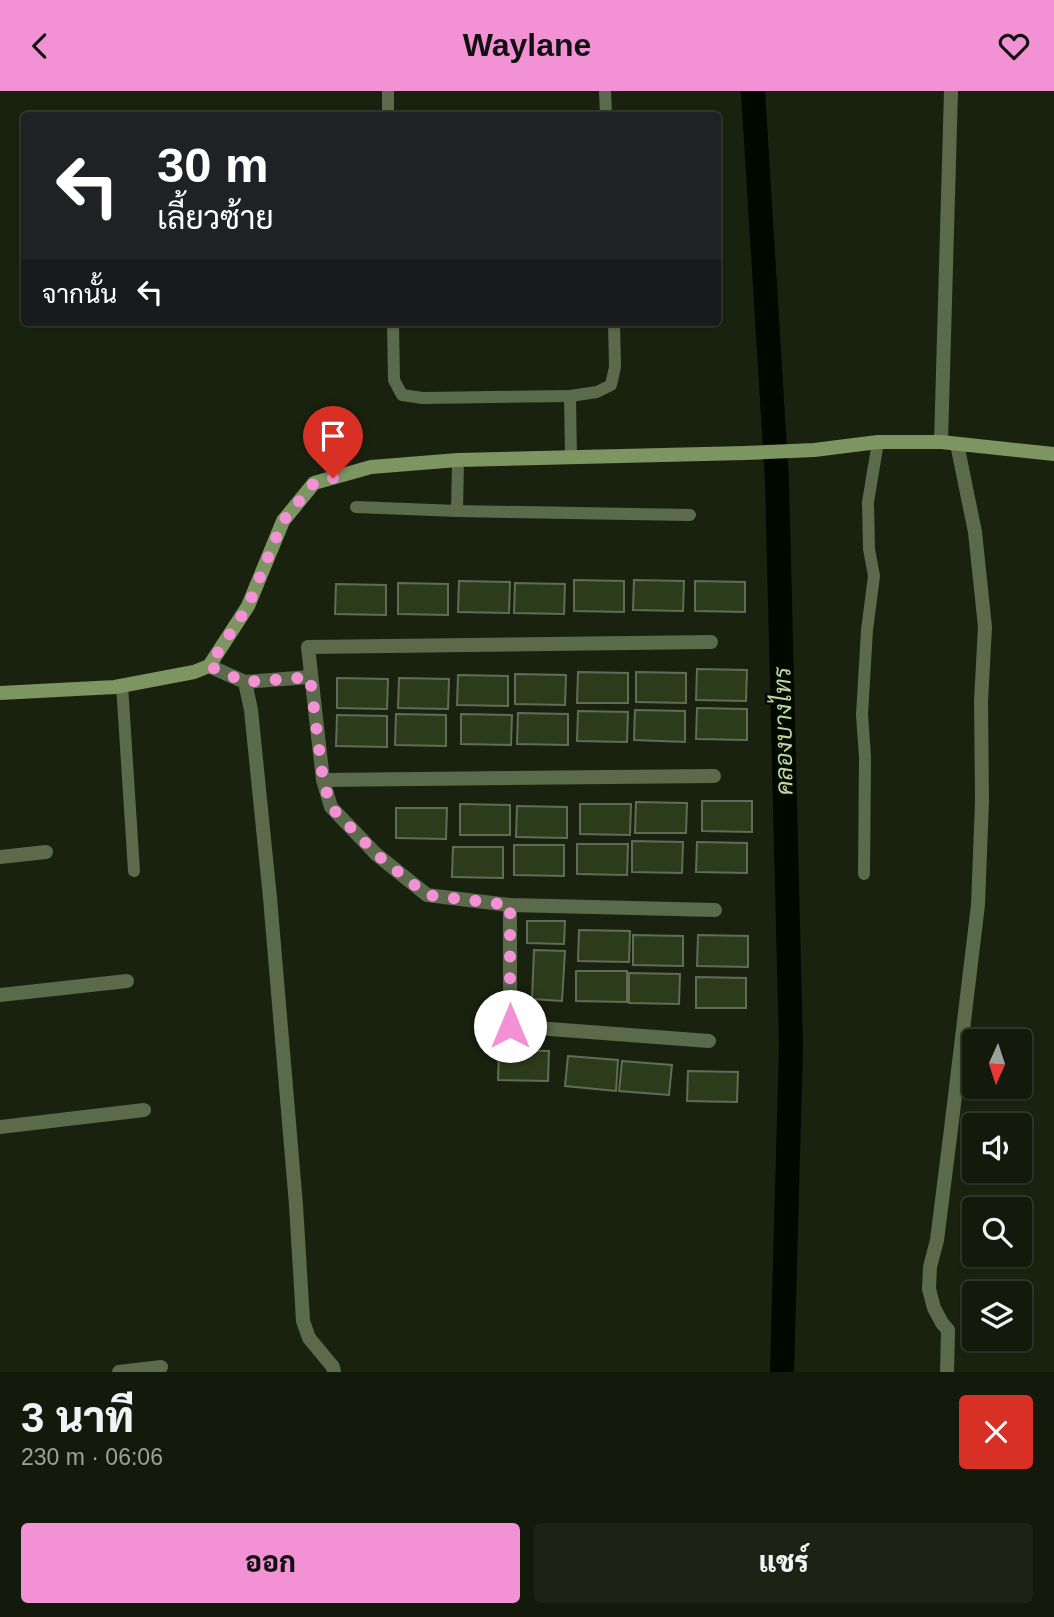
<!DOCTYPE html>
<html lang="th">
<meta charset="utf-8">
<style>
:root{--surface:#131a0b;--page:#1c2314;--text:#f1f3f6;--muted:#9da19d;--line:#32382c;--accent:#f391d5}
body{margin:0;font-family:Arial,Sarabun,sans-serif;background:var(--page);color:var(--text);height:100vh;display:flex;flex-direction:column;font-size:26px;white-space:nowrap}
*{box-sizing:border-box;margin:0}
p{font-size:23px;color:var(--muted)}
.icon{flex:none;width:38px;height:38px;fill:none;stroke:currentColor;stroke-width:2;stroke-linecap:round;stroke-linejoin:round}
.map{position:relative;height:1281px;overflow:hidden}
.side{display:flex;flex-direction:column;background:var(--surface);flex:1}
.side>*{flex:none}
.hud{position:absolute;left:21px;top:21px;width:700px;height:214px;border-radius:7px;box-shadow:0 2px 5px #0004,0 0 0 2px var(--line);background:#202124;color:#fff;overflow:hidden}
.needle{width:46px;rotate:183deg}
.fabs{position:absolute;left:962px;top:938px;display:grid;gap:14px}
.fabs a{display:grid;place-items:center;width:70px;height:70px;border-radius:7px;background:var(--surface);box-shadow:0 2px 5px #0004,0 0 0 2px var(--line);font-size:35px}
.pin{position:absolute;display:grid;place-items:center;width:60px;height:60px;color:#fff;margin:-72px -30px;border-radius:50% 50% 50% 0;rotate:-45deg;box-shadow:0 0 7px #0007}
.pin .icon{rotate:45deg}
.me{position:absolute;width:77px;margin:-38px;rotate:0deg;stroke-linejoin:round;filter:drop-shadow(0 0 5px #0008)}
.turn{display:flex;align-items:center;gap:24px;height:147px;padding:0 21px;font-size:32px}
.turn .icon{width:91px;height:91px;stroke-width:2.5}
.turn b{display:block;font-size:49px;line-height:60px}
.then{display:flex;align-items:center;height:66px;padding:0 21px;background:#0003;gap:14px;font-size:26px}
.round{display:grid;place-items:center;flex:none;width:74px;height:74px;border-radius:7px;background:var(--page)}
.head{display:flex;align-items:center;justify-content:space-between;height:119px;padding:0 21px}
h1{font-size:42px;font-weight:800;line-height:52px}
.button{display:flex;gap:14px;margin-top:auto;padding:14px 21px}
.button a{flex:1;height:80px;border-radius:7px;background:var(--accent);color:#111;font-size:28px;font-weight:800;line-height:80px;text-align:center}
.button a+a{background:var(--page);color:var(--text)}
header{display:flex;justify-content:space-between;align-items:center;height:91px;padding:0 21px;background:var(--accent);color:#111;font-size:32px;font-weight:800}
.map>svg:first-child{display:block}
</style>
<header><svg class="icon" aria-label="back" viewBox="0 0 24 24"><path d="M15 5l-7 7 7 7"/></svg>Waylane<svg class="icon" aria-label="heart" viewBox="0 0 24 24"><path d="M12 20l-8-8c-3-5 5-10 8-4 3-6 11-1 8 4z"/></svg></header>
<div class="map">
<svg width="1054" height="1281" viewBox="0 0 1054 1281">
<rect width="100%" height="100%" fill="#19220f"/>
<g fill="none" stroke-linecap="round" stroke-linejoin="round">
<path stroke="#010800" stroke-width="24" d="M 753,0 L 777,390 L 791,956 L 782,1281"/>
</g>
<g fill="#2c3c1b" stroke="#616c57" stroke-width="2">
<path d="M 574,489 L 624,490 L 624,521 L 574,520 Z"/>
<path d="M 634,489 L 684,490 L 683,520 L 633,519 Z"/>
<path d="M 459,490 L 510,491 L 509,522 L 458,521 Z"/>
<path d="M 695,490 L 745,491 L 745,521 L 695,520 Z"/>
<path d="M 398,492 L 448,493 L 448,524 L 398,523 Z"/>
<path d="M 515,492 L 565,493 L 564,523 L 514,522 Z"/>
<path d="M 336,493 L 386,494 L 386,524 L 335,523 Z"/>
<path d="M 697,578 L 747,579 L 746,610 L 696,609 Z"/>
<path d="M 578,581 L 628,582 L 628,612 L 577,612 Z"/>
<path d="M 636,581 L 686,582 L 686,612 L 636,611 Z"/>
<path d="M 515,583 L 566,584 L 565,614 L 515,613 Z"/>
<path d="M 458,584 L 508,585 L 508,615 L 457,614 Z"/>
<path d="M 337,587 L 388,588 L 387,618 L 337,617 Z"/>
<path d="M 399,587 L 449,588 L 448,618 L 398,617 Z"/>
<path d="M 697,617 L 747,618 L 747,649 L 696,648 Z"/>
<path d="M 635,619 L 685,620 L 685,651 L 634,649 Z"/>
<path d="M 578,620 L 628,621 L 627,651 L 577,650 Z"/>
<path d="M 518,622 L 568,623 L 568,654 L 517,653 Z"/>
<path d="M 396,623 L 446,624 L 446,655 L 395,654 Z"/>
<path d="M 461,623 L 512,624 L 511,654 L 461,653 Z"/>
<path d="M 337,624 L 387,625 L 387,656 L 336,655 Z"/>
<path d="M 702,710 L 752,710 L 752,741 L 702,740 Z"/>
<path d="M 636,711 L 687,712 L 686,742 L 635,742 Z"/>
<path d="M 460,713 L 510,714 L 510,744 L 460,744 Z"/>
<path d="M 580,713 L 631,713 L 630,744 L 580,743 Z"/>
<path d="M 517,715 L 567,716 L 567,747 L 516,746 Z"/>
<path d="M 396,717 L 447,717 L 446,748 L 396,747 Z"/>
<path d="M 632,750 L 683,751 L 682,782 L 632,781 Z"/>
<path d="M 697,751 L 747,752 L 747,782 L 696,781 Z"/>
<path d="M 577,753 L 628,753 L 627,784 L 577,783 Z"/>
<path d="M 514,754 L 564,754 L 564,785 L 514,784 Z"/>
<path d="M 453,756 L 503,756 L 503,787 L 452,786 Z"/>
<path d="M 527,830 L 565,830 L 564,853 L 527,852 Z"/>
<path d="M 579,839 L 630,840 L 629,871 L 578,870 Z"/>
<path d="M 633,844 L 683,845 L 683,875 L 633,874 Z"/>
<path d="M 698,844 L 748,845 L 748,876 L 697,875 Z"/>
<path d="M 534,859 L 565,860 L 562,910 L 532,908 Z"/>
<path d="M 576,880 L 627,880 L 627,911 L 576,910 Z"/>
<path d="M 629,882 L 680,883 L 679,913 L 629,912 Z"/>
<path d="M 696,886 L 746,887 L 746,917 L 696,917 Z"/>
<path d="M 499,959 L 549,960 L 548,990 L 498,989 Z"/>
<path d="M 568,965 L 618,969 L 616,1000 L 565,995 Z"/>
<path d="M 622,970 L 672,974 L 669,1004 L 619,1000 Z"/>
<path d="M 688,980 L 738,981 L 737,1011 L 687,1010 Z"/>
</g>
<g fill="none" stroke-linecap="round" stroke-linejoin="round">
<g stroke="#5a6a4a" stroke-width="12">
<path d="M 388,0 L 388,24"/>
<path d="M 605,0 L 606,24"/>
<path d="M 393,231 L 394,289 L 402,304 L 423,307 L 570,305"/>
<path d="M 571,367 L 570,305 L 597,301 L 611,294 L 615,276 L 614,231"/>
<path d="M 356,416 L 457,420 L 690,424"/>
<path d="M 457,420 L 458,369"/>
<path d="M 122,594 L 134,780"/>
<path d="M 864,783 L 865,666 L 862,624 L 867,539 L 874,485 L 869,458 L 868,411 L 878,351"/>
</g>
<g stroke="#5a6a4a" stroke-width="14">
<path d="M 941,351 L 951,0"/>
<path d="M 711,551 L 308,556 L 323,689 L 331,716 L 376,763 L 427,804 L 510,814 L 715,819"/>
<path d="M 209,575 L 245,591 L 251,619 L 270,807 L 296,1114 L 303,1230 L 309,1247 L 333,1276 L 334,1281"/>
<path d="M 245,591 L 310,586"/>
<path d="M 323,689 L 714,685"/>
<path d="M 0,766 L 46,761"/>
<path d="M 510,814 L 510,935 L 709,950"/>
<path d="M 0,904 L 127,890"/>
<path d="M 0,1036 L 144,1019"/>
<path d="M 119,1281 L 161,1276"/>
<path d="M 947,1281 L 948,1239 L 942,1232 L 934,1217 L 929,1198 L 930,1176 L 937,1149 L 951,1038 L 978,814 L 982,710 L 981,610 L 985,536 L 975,441 L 957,353"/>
</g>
<path stroke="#7c9561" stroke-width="14" d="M 0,602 L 115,596 L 194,581 L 209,575 L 248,515 L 283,430 L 314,392 L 371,376 L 458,369 L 745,362 L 814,359 L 878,351 L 941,351 L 1054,363"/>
</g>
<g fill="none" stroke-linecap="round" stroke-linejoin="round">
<path stroke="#f391d5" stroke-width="12" stroke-dasharray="0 21.6" d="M 333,387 L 314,392 L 283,430 L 248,515 L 209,575 L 245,591 L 310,586 L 323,689 L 331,716 L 376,763 L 427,804 L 510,814 L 510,935"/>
</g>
<g text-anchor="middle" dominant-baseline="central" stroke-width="5" stroke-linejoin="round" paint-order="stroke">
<g font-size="24" font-style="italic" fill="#bddb9e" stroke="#060a04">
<text transform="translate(783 640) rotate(-91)">คลองบางไทร</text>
</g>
</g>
</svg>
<div class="fabs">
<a><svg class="needle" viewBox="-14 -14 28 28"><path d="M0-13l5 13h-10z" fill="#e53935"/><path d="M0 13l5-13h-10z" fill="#9da19d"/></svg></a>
<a><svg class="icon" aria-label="sound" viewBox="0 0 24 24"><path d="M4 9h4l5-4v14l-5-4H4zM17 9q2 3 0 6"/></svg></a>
<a><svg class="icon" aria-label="search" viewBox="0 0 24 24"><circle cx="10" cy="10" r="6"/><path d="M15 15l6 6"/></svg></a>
<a><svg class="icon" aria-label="layers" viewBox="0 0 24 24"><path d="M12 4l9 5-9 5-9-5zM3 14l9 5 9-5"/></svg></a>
</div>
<div class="pin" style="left:333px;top:387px;background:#d93025"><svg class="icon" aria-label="arrive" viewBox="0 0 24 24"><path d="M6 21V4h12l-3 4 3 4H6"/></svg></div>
<svg class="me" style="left:510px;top:935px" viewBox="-20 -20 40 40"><circle r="19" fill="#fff"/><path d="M0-13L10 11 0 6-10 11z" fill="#f391d5"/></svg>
<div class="hud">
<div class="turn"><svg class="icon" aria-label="left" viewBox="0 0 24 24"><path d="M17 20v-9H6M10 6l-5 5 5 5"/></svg><div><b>30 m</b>เลี้ยวซ้าย</div></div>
<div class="then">จากนั้น<svg class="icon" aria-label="left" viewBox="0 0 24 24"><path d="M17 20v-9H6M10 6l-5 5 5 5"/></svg></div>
</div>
</div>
<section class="side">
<div class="head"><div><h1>3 นาที</h1><p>230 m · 06:06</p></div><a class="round" style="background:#d93025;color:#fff"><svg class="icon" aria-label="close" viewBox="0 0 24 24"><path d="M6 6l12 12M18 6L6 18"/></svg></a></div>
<div class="button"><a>ออก</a><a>แชร์</a></div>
</section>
